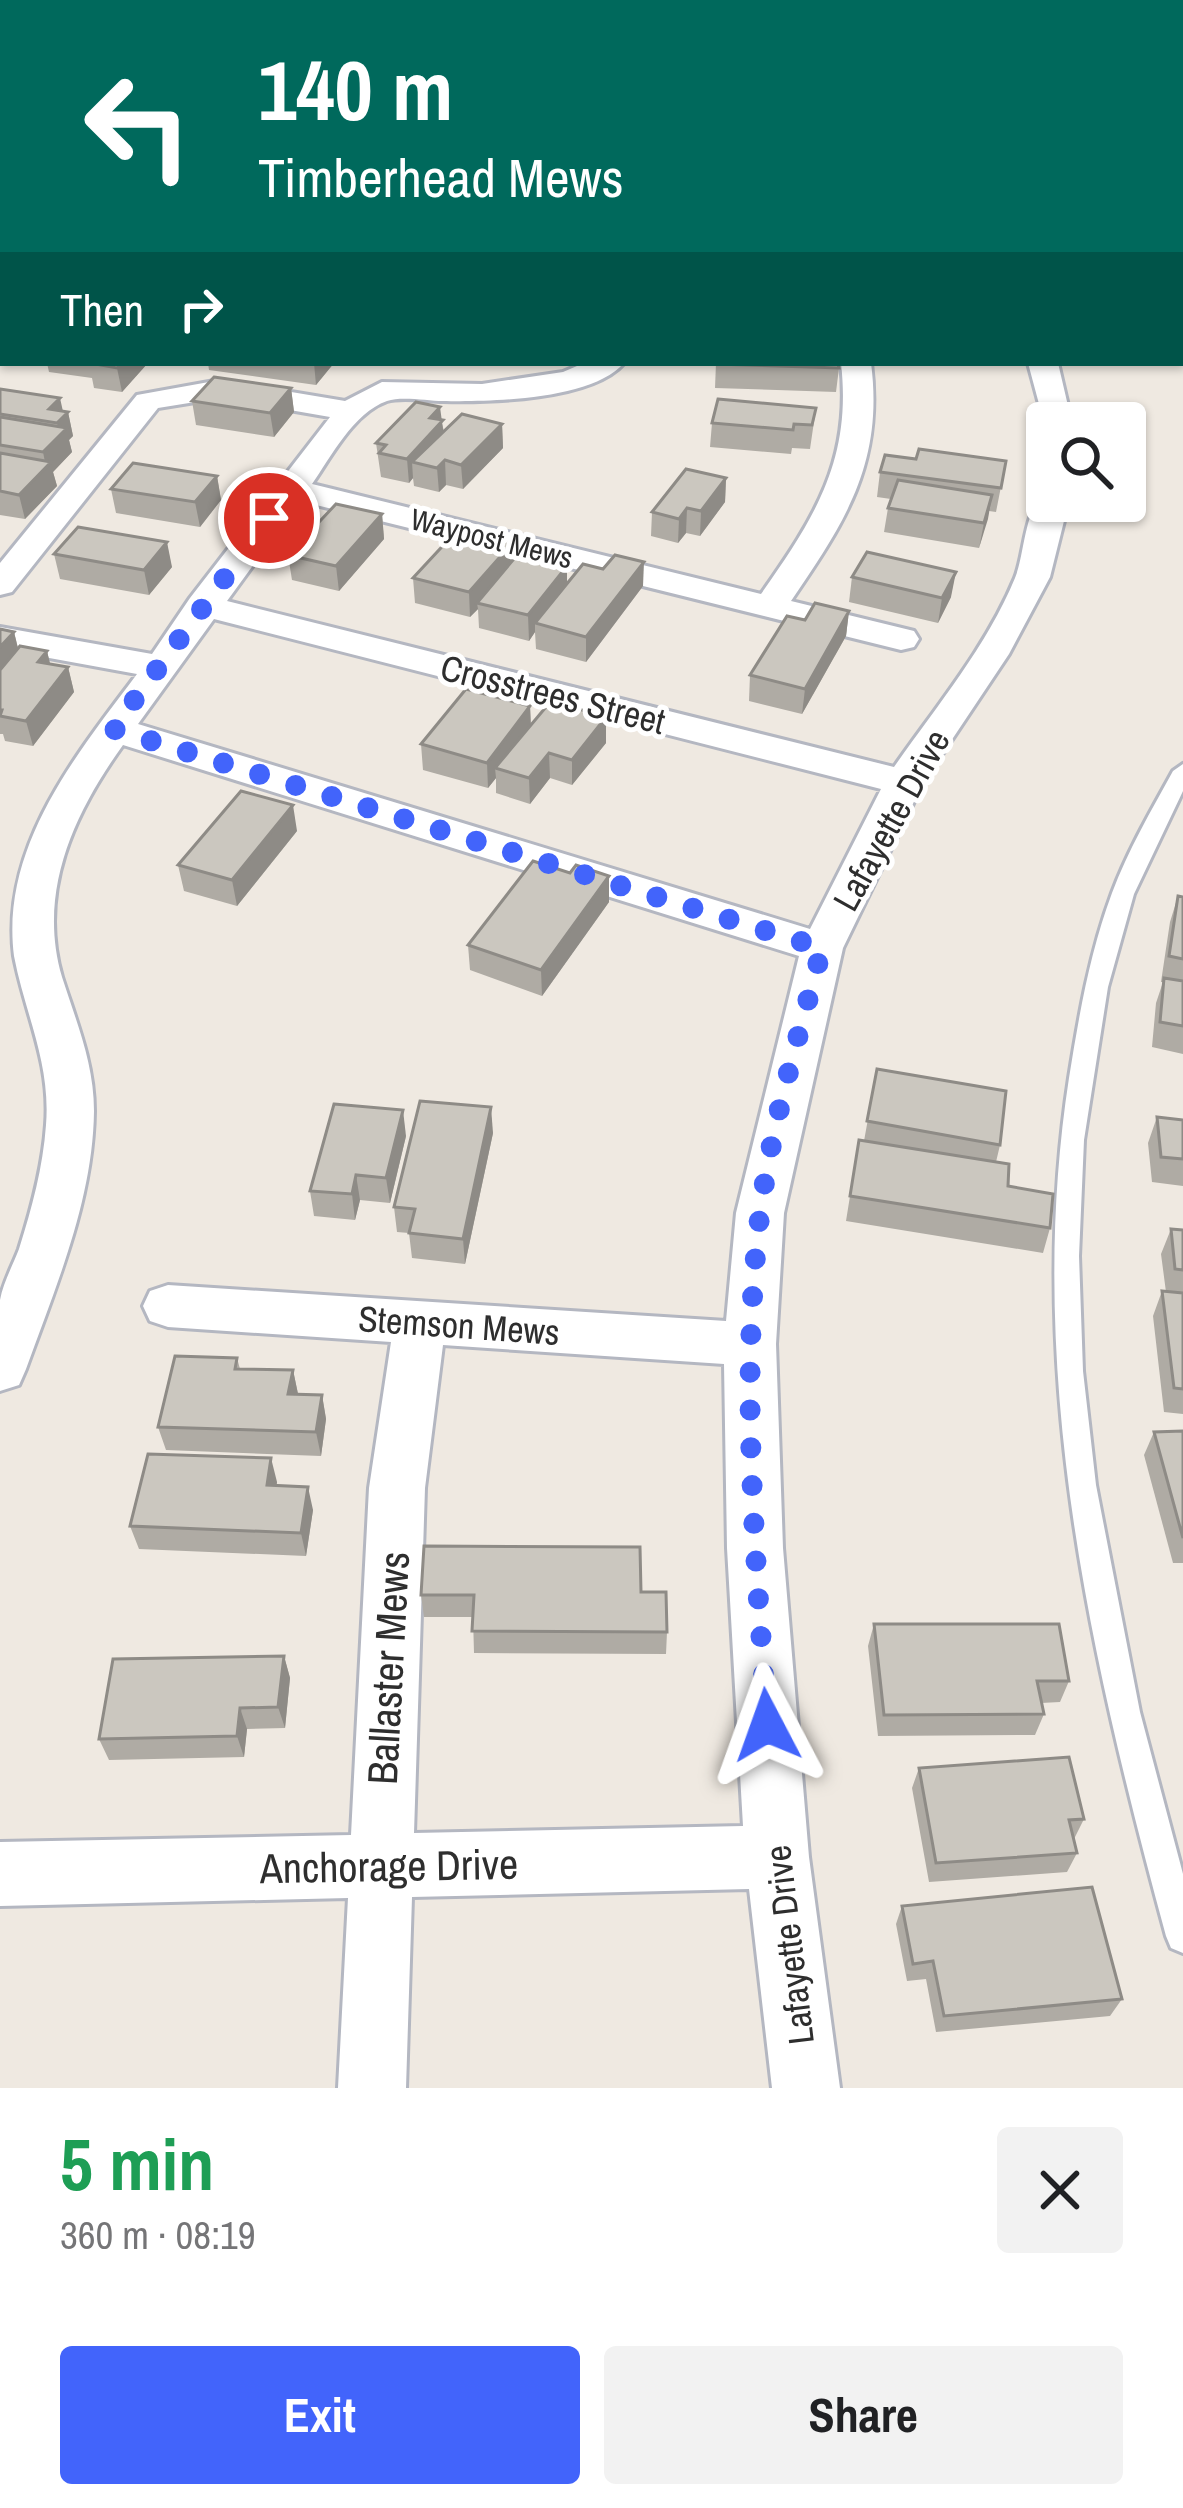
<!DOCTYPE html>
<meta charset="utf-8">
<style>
:root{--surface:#fff;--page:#f2f2f2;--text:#202124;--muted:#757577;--accent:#4264fb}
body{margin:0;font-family:"Archivo Narrow",sans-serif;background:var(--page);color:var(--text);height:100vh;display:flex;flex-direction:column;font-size:45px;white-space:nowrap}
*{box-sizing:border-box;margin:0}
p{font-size:39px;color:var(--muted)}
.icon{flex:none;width:66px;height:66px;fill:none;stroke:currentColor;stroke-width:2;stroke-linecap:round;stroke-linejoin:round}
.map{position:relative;height:2088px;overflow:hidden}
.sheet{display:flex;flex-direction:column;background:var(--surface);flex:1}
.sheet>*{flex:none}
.banner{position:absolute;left:0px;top:0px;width:1185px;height:366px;box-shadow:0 3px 9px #0004;background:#00695c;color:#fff;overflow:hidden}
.tools{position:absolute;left:1026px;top:402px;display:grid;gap:24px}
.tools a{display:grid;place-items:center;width:120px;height:120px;border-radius:12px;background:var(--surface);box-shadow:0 3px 9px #0004;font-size:60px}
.pin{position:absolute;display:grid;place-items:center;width:102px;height:102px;color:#fff;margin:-51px;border:6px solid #fff;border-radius:50%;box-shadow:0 3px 12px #0007}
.me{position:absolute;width:132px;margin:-66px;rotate:356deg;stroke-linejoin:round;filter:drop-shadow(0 0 9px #0008)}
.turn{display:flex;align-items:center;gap:42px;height:252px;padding:0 60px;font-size:54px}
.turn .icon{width:156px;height:156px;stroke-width:2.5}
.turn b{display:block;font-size:84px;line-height:102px}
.then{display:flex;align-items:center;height:114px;padding:0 60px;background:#0003;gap:24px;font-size:45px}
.round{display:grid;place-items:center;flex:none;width:126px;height:126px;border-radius:12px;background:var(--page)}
.summary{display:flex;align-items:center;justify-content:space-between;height:204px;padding:0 60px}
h1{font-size:72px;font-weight:700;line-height:90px;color:#1e9e55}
.primary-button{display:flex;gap:24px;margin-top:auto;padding:24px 60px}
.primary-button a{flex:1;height:138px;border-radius:12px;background:var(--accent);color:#fff;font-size:48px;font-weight:700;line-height:138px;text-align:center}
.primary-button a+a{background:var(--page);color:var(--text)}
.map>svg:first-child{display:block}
</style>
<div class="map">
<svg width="1183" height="2088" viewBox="0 0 1183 2088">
<rect width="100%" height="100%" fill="#efe9e1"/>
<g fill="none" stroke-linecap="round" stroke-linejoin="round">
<g stroke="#b4b7c1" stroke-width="6">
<g id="service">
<rect x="367" y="0" width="12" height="3"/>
<path d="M 477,0 L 489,0 L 490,3 L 478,3 Z"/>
<rect x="1182" y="253" width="1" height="8"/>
<rect x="1182" y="290" width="1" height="10"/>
<path d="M 1183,764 L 1183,791 L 1134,894 L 1108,987 L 1084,1140 L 1079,1256 L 1083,1371 L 1096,1485 L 1140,1712 L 1183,1874 L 1183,1953 L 1171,1948 L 1166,1936 C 1090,1656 1024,1369 1069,1078 C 1079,1015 1090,952 1112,893 C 1128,850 1151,811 1173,771 Z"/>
</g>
</g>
<g stroke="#b4b7c1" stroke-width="6">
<g id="minor">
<path d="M 584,363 L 624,363 C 592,400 490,402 443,401 C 427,401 402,396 387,401 C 353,413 331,457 312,484 L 761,594 C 815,517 852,460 841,363 L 871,363 C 884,463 845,522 791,601 L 914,631 L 919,639 L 914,647 L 901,650 L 300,501 L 227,601 L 894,767 C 936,707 987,646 1015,578 C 1025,554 1024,506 1047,493 L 1047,501 L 1069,501 L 1050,577 L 1009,654 L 923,783 L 843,948 L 784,1213 L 776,1344 L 783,1548 L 809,1857 L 840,2088 L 772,2088 L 749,1889 L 412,1897 L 406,2088 L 338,2088 L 348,1898 L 0,1906 L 0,1842 L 351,1835 L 369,1488 L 391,1342 L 168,1327 L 150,1321 L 143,1306 L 150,1291 L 168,1285 L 726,1321 L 736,1213 L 799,956 L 123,745 C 74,813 37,892 62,977 C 76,1021 94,1063 94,1111 C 93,1200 56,1286 26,1369 L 19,1385 L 0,1391 C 0,1362 0,1328 0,1300 C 3,1283 13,1265 19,1249 C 32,1208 43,1167 46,1125 C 51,1063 25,1014 14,956 C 0,846 78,753 137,674 L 0,649 L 0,627 L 152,654 L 190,598 L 330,417 L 220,398 L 158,408 L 12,592 L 0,595 L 0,563 L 137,395 L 220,380 L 345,401 L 382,382 L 482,384 L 563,372 ZM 214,619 L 881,789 L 810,929 L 138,724 ZM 443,1345 L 724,1364 L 727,1548 L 743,1826 L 414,1833 L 425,1488 Z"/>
<path d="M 1028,363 L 1058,363 L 1072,423 L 1047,423 L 1046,430 Z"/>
</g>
</g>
<use href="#service" fill="#fff" fill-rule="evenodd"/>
<use href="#minor" fill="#fff" fill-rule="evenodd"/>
</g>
<g fill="#afaba4">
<rect x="415" y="0" width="61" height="3"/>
<path d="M 47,363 L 147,363 L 147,364 L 122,392 L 94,388 L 92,378 L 49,372 Z"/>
<path d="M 208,363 L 334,363 L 316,385 L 209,370 Z"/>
<path d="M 716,363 L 839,368 L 836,392 L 715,388 Z"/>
<path d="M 291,388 L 294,412 L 274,437 L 196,425 L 192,401 Z"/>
<path d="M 0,389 L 68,412 L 73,436 L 69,440 L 72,452 L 53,472 L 57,486 L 25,519 L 0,515 Z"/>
<path d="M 816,408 L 810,449 L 792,448 L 791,454 L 710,447 L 712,423 Z"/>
<path d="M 441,420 L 444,431 L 502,424 L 503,448 L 463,489 L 446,485 L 439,492 L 414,486 L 413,478 L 409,483 L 381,477 L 376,443 Z"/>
<path d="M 916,459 L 1006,461 L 996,512 L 989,511 L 979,548 L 884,532 L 888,508 L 891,499 L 877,497 L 880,472 Z"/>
<path d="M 217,476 L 221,500 L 200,527 L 116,513 L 111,489 Z"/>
<path d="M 726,478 L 725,502 L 700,536 L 686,533 L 678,543 L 651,536 L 652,512 Z"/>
<path d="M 382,514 L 384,539 L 339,591 L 292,580 L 288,555 Z"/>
<path d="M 54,554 L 172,567 L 149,595 L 60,579 Z"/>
<path d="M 515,558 L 567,584 L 643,586 L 586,662 L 536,649 L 535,632 L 529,641 L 479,628 L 478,609 L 470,617 L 415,603 L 413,578 Z"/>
<path d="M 852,577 L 951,597 L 938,623 L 849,602 Z"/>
<path d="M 849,611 L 846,636 L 802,714 L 749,701 L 750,675 L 805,620 Z"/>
<path d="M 0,629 L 14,632 L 18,648 L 47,651 L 50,664 L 68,667 L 74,692 L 33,746 L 5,741 L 3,734 L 0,734 Z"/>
<path d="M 530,706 L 531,725 L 606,717 L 606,743 L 572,785 L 550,778 L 530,804 L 496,793 L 496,778 L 488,788 L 423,770 L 421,744 Z"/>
<path d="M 297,831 L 237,906 L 184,891 L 178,865 Z"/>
<path d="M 570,873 L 609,902 L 542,996 L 470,970 L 468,945 Z"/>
<path d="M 1178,896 L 1183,897 L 1183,1054 L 1152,1047 L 1156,1003 L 1163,982 L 1161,982 L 1170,922 Z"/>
<path d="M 877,1069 L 1000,1145 L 996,1162 L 1008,1186 L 1050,1228 L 1043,1253 L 846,1221 L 859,1140 L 864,1141 Z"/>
<path d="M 1183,1109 L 1183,1186 L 1152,1182 L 1148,1143 L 1157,1117 L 1183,1120 Z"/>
<path d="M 493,1133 L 465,1264 L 412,1258 L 409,1233 L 397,1232 L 394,1207 Z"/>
<path d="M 406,1136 L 390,1203 L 360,1200 L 355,1220 L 314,1216 L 310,1191 Z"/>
<path d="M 1171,1229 L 1183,1230 L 1183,1414 L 1164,1412 L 1153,1316 L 1162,1291 L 1166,1292 L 1161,1254 Z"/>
<path d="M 237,1358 L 240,1369 L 293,1370 L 298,1394 L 322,1395 L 326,1419 L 321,1456 L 166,1450 L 158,1427 Z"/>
<path d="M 1183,1431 L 1183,1563 L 1173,1563 L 1144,1455 L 1154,1432 Z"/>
<path d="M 277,1482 L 276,1485 L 313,1510 L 306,1556 L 139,1549 L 130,1526 Z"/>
<path d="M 641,1592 L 667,1632 L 666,1654 L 474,1653 L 473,1617 L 424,1617 L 421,1595 Z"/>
<path d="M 874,1624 L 1069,1681 L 1060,1702 L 1041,1703 L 1044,1714 L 1035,1735 L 878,1736 L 868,1646 Z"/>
<path d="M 284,1656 L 290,1678 L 285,1728 L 247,1729 L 244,1757 L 109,1760 L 99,1739 Z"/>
<path d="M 919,1768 L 1084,1819 L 1074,1839 L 1077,1853 L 1067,1872 L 929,1882 L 912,1788 Z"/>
<path d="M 902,1906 L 1122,1999 L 1110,2016 L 936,2032 L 926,1979 L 907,1981 L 896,1924 Z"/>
</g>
<g fill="#8e8b86">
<rect x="547" y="0" width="88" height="3"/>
<path d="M 122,363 L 147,364 L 122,392 L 117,368 Z"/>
<path d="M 314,363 L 334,363 L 316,385 Z"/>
<path d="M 291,388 L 294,412 L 274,437 L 270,413 Z"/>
<path d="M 60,398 L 64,416 L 68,412 L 73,436 L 69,440 L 72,452 L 53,472 L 57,486 L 25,519 L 19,495 L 46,467 L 43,452 L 60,435 L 57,423 L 49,409 Z"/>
<path d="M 440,407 L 445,444 L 412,462 L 413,478 L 409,483 L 407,459 L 430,418 Z"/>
<path d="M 502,424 L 503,448 L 463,489 L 461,465 Z"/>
<path d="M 445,460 L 446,485 L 439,492 L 437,468 Z"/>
<path d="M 217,476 L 221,500 L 200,527 L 195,502 Z"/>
<path d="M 726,478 L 725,502 L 700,536 L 701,511 Z"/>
<path d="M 992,495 L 988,519 L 979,548 L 984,523 Z"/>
<path d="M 687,508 L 686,533 L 678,543 L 679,519 Z"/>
<path d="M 382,514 L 384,539 L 339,591 L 336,566 Z"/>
<path d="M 514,541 L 515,565 L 477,603 L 478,609 L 470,617 L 469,592 Z"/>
<path d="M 167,542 L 172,567 L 149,595 L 144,570 Z"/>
<path d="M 644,562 L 643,586 L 586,662 L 586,637 Z"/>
<path d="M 567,566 L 567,591 L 535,623 L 535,632 L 529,641 L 528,615 Z"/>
<path d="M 956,572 L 951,597 L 938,623 L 942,598 Z"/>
<path d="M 849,611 L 846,636 L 802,714 L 805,689 Z"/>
<path d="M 14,632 L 20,657 L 0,681 L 0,647 Z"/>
<path d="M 47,651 L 53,676 L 38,662 Z"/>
<path d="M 68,667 L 74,692 L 33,746 L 26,721 Z"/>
<path d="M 530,706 L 531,732 L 495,768 L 496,778 L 488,788 L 487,763 Z"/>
<path d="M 606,717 L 606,743 L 572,785 L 572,760 Z"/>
<path d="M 549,753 L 550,778 L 530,804 L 529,778 Z"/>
<path d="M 293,805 L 297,831 L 237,906 L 232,880 Z"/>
<path d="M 609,876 L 609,902 L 542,996 L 541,970 Z"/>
<path d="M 491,1107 L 493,1133 L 465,1264 L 463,1239 Z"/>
<path d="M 403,1110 L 406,1136 L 390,1203 L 386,1178 Z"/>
<path d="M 356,1175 L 360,1200 L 355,1220 L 352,1194 Z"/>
<path d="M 293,1370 L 298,1394 L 288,1394 Z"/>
<path d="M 322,1395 L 326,1419 L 321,1456 L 316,1432 Z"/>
<path d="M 271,1458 L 277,1482 L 273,1508 L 267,1485 Z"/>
<path d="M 308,1487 L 313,1510 L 306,1556 L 301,1533 Z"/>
<path d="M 284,1656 L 290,1678 L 285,1728 L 278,1707 Z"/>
<path d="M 240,1708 L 247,1729 L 244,1757 L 237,1736 Z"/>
</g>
<g fill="#cbc7bf" stroke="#8e8b86" stroke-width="3">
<path d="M 703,0 L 705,3 L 668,3 Z"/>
<path d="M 90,363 L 122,363 L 117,368 Z"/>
<path d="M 716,363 L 838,363 L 839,368 L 716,364 Z"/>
<path d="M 214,377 L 291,388 L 270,413 L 192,401 Z"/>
<path d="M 0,389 L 60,398 L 49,409 L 68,412 L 57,423 L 0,414 Z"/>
<path d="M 718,399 L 816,408 L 812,425 L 794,424 L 793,430 L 712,423 Z"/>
<path d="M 416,402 L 440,407 L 430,418 L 443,420 L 407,459 L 379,453 L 386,445 L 376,443 Z"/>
<path d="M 462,414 L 502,424 L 461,465 L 445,460 L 437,468 L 412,462 Z"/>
<path d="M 0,417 L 67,428 L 43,452 L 0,445 Z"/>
<path d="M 919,449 L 1006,461 L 1001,488 L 880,472 L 885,455 L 916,459 Z"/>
<path d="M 0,453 L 51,462 L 19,495 L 0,491 Z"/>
<path d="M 133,463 L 217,476 L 195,502 L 111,489 Z"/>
<path d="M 686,469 L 726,478 L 701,511 L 687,508 L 679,519 L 652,512 Z"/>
<path d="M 898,480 L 992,495 L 984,523 L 888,508 Z"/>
<path d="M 336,504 L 382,514 L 336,566 L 288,555 Z"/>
<path d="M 78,527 L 167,542 L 144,570 L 54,554 Z"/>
<path d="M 487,534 L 514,541 L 469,592 L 413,578 L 452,536 L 479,542 Z"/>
<path d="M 867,552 L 956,572 L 942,598 L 852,577 Z"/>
<path d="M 518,554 L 567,566 L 528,615 L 477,603 Z"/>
<path d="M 615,555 L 644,562 L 586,637 L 535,623 L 583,564 L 603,569 Z"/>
<path d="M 815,603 L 849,611 L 805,689 L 750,675 L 787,616 L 805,620 Z"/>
<path d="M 0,629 L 14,632 L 0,647 Z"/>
<path d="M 20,646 L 47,651 L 38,662 L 68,667 L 26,721 L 0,716 L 2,710 L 0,710 L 0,670 Z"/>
<path d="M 466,689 L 530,706 L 487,763 L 421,744 Z"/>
<path d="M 551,701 L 606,717 L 572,760 L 549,753 L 529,778 L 495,768 Z"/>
<path d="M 241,791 L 293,805 L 232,880 L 178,865 Z"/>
<path d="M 533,861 L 570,873 L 576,865 L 609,876 L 541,970 L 468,945 Z"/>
<path d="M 1178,896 L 1183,897 L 1183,959 L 1169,956 Z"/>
<path d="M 1164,978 L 1183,981 L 1183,1026 L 1160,1022 Z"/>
<path d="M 877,1069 L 1006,1091 L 1000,1145 L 867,1121 Z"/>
<path d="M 420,1101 L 491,1107 L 463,1239 L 409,1233 L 415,1209 L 394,1207 Z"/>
<path d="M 334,1104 L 403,1110 L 386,1178 L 356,1175 L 352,1194 L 310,1191 Z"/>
<path d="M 1157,1117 L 1183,1120 L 1183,1159 L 1161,1157 Z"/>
<path d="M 859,1140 L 1009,1164 L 1008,1186 L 1053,1194 L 1050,1228 L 850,1196 Z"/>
<path d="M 1171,1229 L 1183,1230 L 1183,1270 L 1175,1269 Z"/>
<path d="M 1162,1291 L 1183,1293 L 1183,1389 L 1174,1388 Z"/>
<path d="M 175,1356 L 237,1358 L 235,1369 L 293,1370 L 288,1394 L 322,1395 L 316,1432 L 158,1427 Z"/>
<path d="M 1183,1431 L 1183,1538 L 1154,1432 Z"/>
<path d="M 148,1454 L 271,1458 L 267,1485 L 308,1487 L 301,1533 L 130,1526 Z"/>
<path d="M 424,1546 L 640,1547 L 641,1592 L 666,1592 L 667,1632 L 472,1631 L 474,1595 L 421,1595 Z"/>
<path d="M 874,1624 L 1059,1624 L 1069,1681 L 1037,1681 L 1044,1714 L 884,1715 Z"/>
<path d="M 284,1656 L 278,1707 L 240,1708 L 237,1736 L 99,1739 L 113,1659 Z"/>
<path d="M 1069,1757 L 1084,1819 L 1069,1820 L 1077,1853 L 936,1863 L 919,1768 Z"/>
<path d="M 1092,1887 L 1122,1999 L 944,2016 L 933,1961 L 913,1964 L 902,1906 Z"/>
</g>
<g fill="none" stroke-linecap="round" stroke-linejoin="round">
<path stroke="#4264fb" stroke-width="21" stroke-dasharray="0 37.8" d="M 269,518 L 113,729 L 822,948 C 799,1035 771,1125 760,1214 C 739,1383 756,1556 767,1725"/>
</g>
<g text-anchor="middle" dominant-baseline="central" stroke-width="10" stroke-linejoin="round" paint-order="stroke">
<g font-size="30" fill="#2e2e2e" stroke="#fff">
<text transform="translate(492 538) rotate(14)">Waypost Mews</text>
</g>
<g font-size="36" fill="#2e2e2e" stroke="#fff">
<text transform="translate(553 694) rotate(14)">Crosstrees Street</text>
<text transform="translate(891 820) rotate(-61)">Lafayette Drive</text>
<text transform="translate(459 1325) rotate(4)">Stemson Mews</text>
<text transform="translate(789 1945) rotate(-97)">Lafayette Drive</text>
</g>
<g font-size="42" fill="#2e2e2e" stroke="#fff">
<text transform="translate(388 1668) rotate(-87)">Ballaster Mews</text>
<text transform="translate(389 1866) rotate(-1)">Anchorage Drive</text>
</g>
</g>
</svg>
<div class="tools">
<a><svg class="icon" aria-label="search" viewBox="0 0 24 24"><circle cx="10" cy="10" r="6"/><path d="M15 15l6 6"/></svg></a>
</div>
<div class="pin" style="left:269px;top:518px;background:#d93025"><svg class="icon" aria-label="arrive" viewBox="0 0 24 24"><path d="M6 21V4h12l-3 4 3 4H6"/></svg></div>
<svg class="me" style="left:767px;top:1725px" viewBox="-20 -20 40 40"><path d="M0-17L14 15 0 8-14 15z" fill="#4264fb" stroke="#fff" stroke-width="4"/></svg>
<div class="banner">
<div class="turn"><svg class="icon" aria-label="left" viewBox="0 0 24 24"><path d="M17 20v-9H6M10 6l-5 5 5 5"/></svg><div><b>140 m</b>Timberhead Mews</div></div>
<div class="then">Then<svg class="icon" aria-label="right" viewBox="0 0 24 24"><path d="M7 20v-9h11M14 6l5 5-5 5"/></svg></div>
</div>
</div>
<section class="sheet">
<div class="summary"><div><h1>5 min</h1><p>360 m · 08:19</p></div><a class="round"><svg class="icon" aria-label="close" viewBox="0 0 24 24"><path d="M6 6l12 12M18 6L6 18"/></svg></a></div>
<div class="primary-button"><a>Exit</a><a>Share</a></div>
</section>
